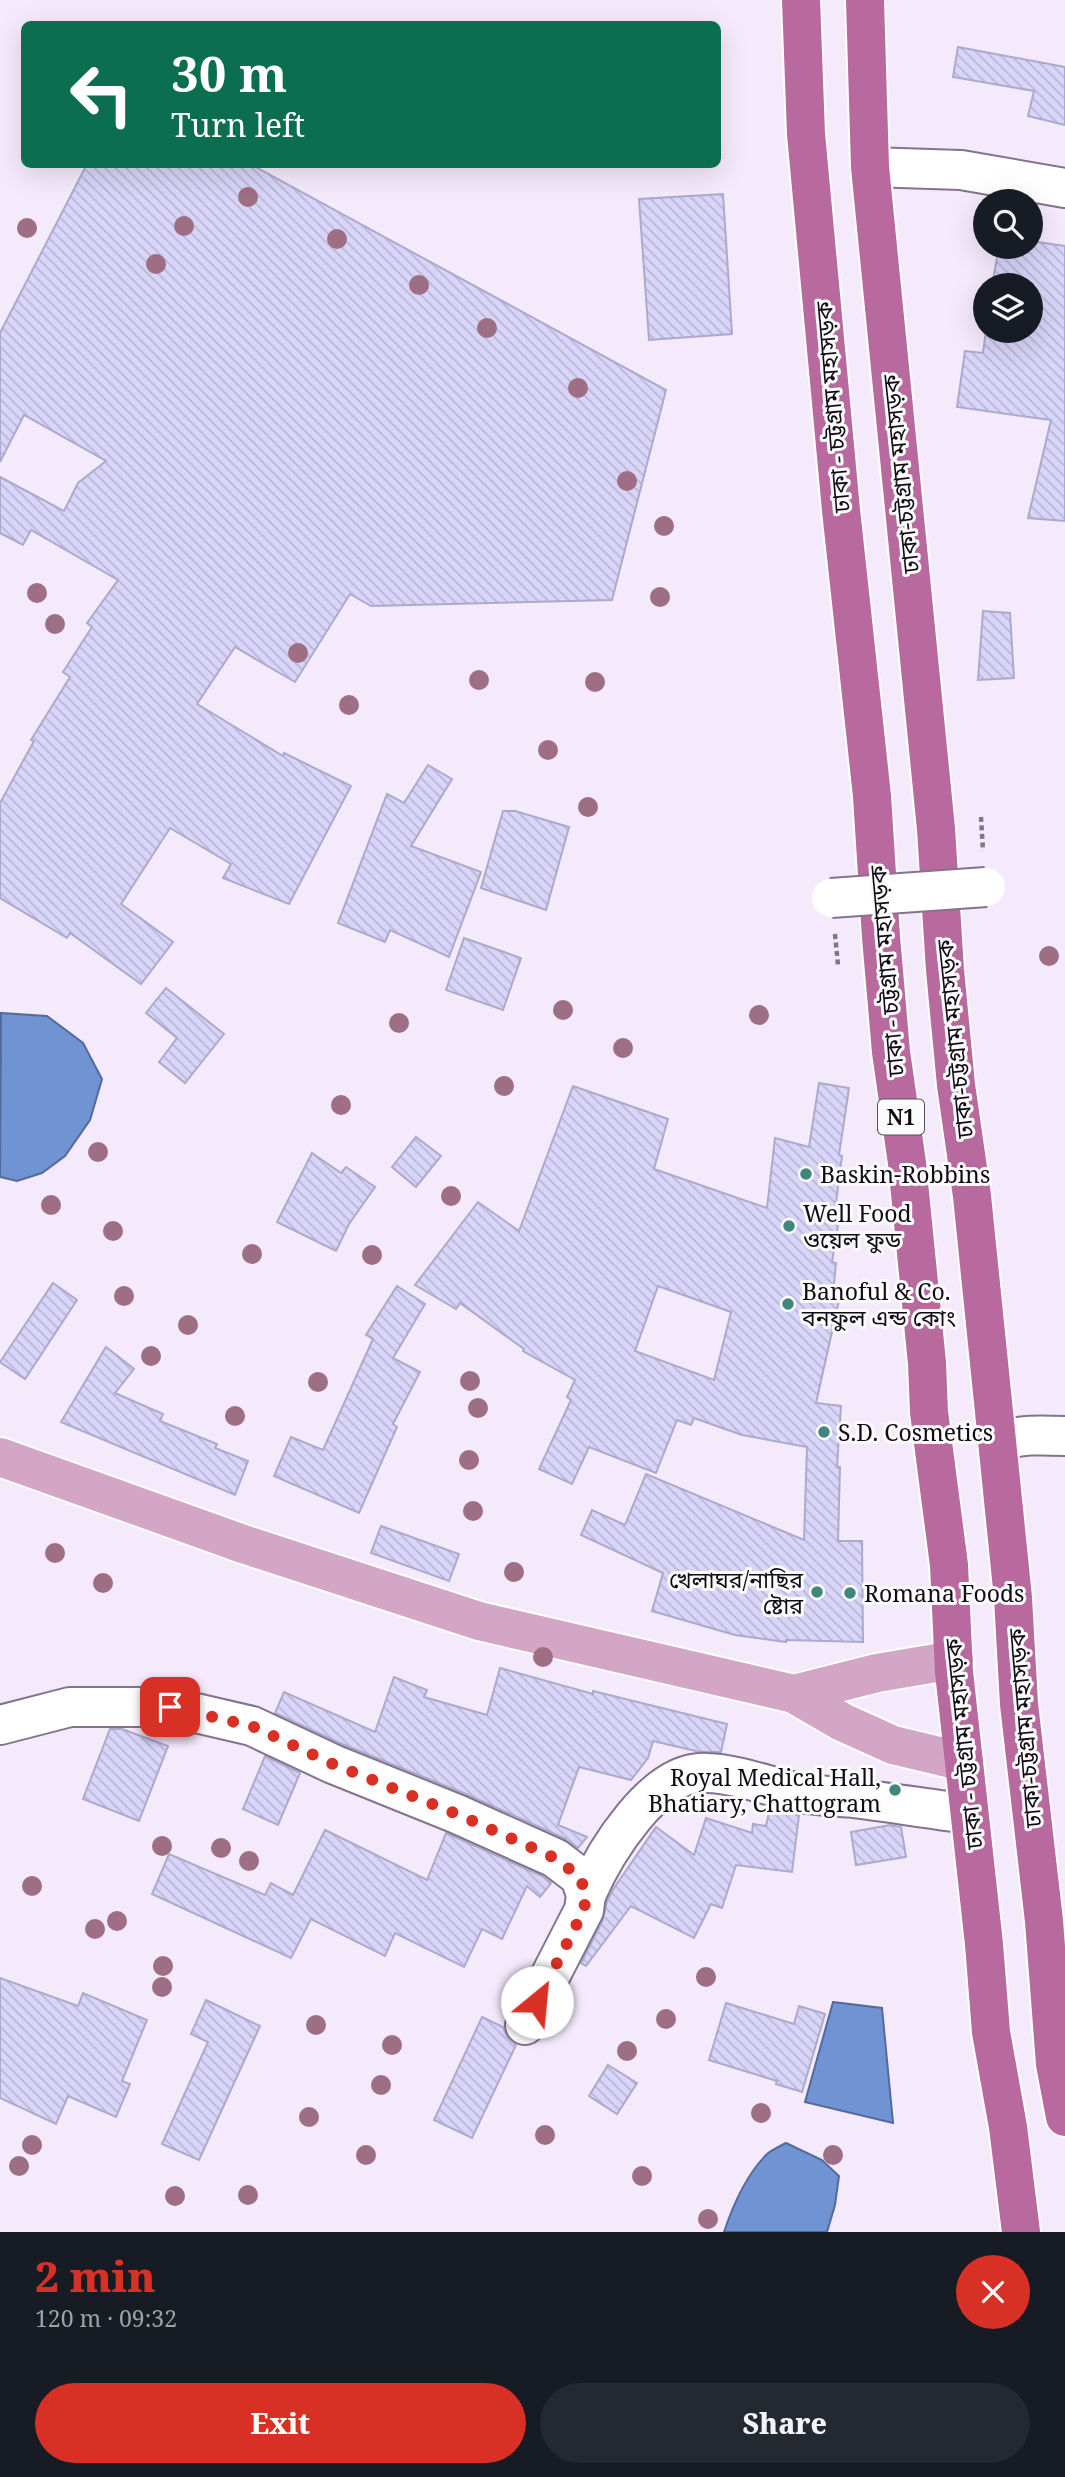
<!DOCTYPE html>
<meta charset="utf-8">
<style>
:root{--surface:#171b24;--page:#242831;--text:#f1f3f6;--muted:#9ea1a6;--accent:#d93025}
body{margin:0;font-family:"Noto Serif","Noto Sans Bengali",serif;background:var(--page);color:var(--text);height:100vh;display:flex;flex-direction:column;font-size:26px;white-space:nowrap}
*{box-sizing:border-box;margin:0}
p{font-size:23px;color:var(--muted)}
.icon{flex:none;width:38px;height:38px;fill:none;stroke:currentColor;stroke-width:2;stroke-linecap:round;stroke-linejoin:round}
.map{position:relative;height:2232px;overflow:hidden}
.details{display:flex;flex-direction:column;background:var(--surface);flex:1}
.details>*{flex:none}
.hud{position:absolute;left:21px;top:21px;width:700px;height:147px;border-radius:10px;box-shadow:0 7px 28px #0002;background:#0b6e4f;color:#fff;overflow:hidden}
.tools{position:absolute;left:973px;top:189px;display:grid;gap:14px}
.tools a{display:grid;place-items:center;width:70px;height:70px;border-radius:50%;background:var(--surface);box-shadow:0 7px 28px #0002;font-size:35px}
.pin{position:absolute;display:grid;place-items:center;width:60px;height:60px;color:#fff;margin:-30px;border-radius:14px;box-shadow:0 4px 10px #0006}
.me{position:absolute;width:77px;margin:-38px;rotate:28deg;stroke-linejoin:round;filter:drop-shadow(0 0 5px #0008)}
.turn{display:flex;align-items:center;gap:24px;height:147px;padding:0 35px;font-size:32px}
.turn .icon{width:91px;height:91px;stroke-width:2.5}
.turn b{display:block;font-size:49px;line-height:60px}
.round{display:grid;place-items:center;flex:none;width:74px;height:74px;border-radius:37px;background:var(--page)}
.overview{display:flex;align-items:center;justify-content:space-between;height:119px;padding:0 35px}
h1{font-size:42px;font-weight:800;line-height:52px;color:var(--accent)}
.primary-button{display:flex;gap:14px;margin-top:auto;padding:14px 35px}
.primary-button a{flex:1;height:80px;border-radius:42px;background:var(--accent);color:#fff;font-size:28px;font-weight:800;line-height:80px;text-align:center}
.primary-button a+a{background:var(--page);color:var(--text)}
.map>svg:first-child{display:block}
</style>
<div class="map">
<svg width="1065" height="2232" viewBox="0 0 1065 2232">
<defs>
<pattern id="building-back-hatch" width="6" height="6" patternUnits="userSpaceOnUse" patternTransform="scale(1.75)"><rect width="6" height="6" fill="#d8d5f8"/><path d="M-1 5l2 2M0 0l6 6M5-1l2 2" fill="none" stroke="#b8b6d4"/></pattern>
</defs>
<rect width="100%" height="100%" fill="#f5e9fc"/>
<g fill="#7093d4" stroke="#536a9a" stroke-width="2">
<path d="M 1,1013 L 47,1016 L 83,1043 L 102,1079 L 90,1120 L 65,1156 L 42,1173 L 17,1181 L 0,1177 Z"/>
<path d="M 833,2002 L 882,2008 L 893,2123 L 805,2102 Z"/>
<path d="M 786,2143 L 822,2160 L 839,2176 L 835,2205 L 827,2232 L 724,2232 C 733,2205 746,2175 767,2154 C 772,2150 780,2146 786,2143 Z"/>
</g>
<g fill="url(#building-back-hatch)" stroke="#acaacb" stroke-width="2" fill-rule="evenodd">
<path d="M 958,47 L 1065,67 L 1065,125 L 1028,116 L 1034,91 L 953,77 Z"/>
<path d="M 87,164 L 250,164 L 666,390 L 612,600 L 371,606 L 350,594 L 295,682 L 235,647 L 197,704 L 283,756 L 284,753 L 351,786 L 289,904 L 223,878 L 231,864 L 170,828 L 121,904 L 173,942 L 141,984 L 70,933 L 67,938 L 0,898 L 0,803 L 34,741 L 31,740 L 70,677 L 63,672 L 92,627 L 87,623 L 118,580 L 31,530 L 23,545 L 0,533 L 0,477 L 64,511 L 78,483 L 106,461 L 24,415 L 0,462 L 0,333 Z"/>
<path d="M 723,194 L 732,334 L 649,340 L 639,199 Z"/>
<path d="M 1031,241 L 1065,246 L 1065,521 L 1028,518 L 1051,420 L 957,407 L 965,351 L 983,353 L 986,331 L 1031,331 L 1031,285 L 992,285 L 999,247 L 1031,247 Z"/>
<path d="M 983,611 L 1010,613 L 1014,678 L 978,680 Z"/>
<path d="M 428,765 L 452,779 L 411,846 L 481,872 L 449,957 L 390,930 L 385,942 L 338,923 L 387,794 L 404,803 Z"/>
<path d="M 503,811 L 515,811 L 569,827 L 546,910 L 481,888 Z"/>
<path d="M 464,938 L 521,958 L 503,1010 L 446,990 Z"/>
<path d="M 166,988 L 224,1034 L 185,1083 L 159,1062 L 177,1038 L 146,1013 Z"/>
<path d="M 819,1083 L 849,1088 L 839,1155 L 842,1156 L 834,1218 L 839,1219 L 832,1262 L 836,1263 L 833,1295 L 840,1296 L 816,1403 L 841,1406 L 837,1467 L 840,1467 L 838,1541 L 862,1541 L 863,1642 L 786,1640 L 786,1642 L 735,1635 L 652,1611 L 663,1573 L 581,1535 L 592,1510 L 625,1525 L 646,1474 L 804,1540 L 807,1447 L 742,1435 L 694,1418 L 691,1425 L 677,1420 L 656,1473 L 589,1447 L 572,1484 L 539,1469 L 571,1400 L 567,1397 L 575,1380 L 523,1351 L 524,1349 L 460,1303 L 456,1309 L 415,1285 L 478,1202 L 519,1231 L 573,1086 L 668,1119 L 654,1169 L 767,1208 L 775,1138 L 809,1147 ZM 658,1286 L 731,1312 L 714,1380 L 635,1351 Z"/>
<path d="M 416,1137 L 441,1156 L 416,1187 L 392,1167 Z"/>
<path d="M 312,1153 L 341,1173 L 346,1167 L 375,1187 L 349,1224 L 336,1251 L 277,1222 Z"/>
<path d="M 53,1283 L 77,1300 L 25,1379 L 0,1362 Z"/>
<path d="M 397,1286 L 425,1304 L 393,1358 L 420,1372 L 393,1424 L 397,1427 L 359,1513 L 274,1476 L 291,1437 L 323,1450 L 373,1339 L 366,1335 Z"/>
<path d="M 106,1347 L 134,1369 L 115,1393 L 163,1414 L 160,1421 L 217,1444 L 215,1448 L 248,1461 L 235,1495 L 61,1422 Z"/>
<path d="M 381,1526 L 459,1554 L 449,1581 L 371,1553 Z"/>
<path d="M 500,1668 L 593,1694 L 593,1691 L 727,1724 L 721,1752 L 700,1752 L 653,1741 L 648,1758 L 631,1780 L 579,1767 L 558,1825 L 587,1837 L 578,1848 L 564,1838 L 466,1794 L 342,1744 L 275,1713 L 284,1692 L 375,1732 L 394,1677 L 427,1690 L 424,1697 L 487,1715 Z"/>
<path d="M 110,1729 L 122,1729 L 168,1746 L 139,1821 L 83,1799 Z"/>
<path d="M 265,1756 L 300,1773 L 278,1825 L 243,1809 Z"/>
<path d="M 770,1808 L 799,1815 L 792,1872 L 736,1865 L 722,1908 L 711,1904 L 694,1938 L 631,1906 L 586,1966 L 581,1963 L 603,1920 L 607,1901 L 614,1888 L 656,1827 L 694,1855 L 706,1818 L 752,1833 L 753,1824 L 766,1826 Z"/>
<path d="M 890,1825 L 901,1827 L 906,1857 L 856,1865 L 851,1832 Z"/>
<path d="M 325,1830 L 427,1880 L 446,1833 L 544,1877 L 551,1883 L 540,1897 L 527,1886 L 502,1939 L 482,1929 L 464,1967 L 395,1933 L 385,1956 L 311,1919 L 291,1958 L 152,1894 L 169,1854 L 265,1895 L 271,1883 L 293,1895 Z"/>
<path d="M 0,1978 L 78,2006 L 83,1993 L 147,2020 L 122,2081 L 130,2084 L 116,2117 L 68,2096 L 56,2124 L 0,2098 Z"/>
<path d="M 206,2000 L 260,2026 L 199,2160 L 162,2144 L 208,2042 L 191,2034 Z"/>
<path d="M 726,2003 L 794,2024 L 799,2006 L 825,2014 L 802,2092 L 776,2084 L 777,2081 L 709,2060 Z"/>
<path d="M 482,2017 L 503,2027 L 507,2037 L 516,2045 L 472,2138 L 434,2120 Z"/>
<path d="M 608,2065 L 637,2083 L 617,2114 L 589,2096 Z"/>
</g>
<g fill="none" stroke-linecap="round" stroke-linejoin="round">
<g stroke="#85728e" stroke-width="42">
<g id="minor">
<path d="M 870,167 L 961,170 L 1065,188"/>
<path d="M 997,1442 C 1019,1434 1042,1435 1065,1436"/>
<path d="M 0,1725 L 70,1707 L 170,1707 L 252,1726 L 333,1764 L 457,1814 L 555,1858 L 580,1877 L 586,1895 L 584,1910 L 525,2025"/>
<path d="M 586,1895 C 604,1854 654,1769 707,1773 C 739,1774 769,1787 800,1793 C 818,1796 836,1796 853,1798 C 892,1803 931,1809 969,1814"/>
</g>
</g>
<g stroke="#fff" stroke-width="42">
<g id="major">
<path d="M 0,1457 L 246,1545 L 479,1621 L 794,1694 L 842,1722 L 893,1745 L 964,1762"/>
<path d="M 794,1694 L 877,1673 L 954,1660"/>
</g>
</g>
<g stroke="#fff" stroke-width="42">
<g id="highway">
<path d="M 801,0 L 806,134 L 841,510 L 872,796 L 881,937 L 891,1052 L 907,1163 L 927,1363 L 929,1412 L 949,1565 L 954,1672 L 984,1944 L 991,2032 L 1008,2127 L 1021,2232"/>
<path d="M 865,0 L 870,167 L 936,829 L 945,970 L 956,1085 L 972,1196 L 1013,1598 L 1019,1704 L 1044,1921 L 1055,2064 L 1065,2117"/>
</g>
</g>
<g stroke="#807786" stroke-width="4.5" stroke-dasharray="5 3.5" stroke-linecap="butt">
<path d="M 981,817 L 983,851"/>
<path d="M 835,934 L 838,965"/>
</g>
<use href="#minor" stroke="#fff" stroke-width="38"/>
<use href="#major" stroke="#d4a6c5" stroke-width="38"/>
<use href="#highway" stroke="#b86a9e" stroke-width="38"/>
<g stroke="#85728e" stroke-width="42" stroke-linecap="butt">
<path id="minor-bridge" d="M 831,898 L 986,887"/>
</g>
<use href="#minor-bridge" stroke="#fff" stroke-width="38"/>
</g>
<g fill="#9e6e85">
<circle cx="248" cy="197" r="10"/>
<circle cx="184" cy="226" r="10"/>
<circle cx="27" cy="228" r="10"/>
<circle cx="337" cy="239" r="10"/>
<circle cx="156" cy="264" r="10"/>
<circle cx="419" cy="285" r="10"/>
<circle cx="487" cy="328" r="10"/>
<circle cx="578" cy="388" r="10"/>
<circle cx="627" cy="481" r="10"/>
<circle cx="664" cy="526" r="10"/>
<circle cx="37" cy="593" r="10"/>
<circle cx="660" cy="597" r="10"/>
<circle cx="55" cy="624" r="10"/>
<circle cx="298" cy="653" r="10"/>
<circle cx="479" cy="680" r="10"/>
<circle cx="595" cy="682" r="10"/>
<circle cx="349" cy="705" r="10"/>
<circle cx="548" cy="750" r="10"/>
<circle cx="588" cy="807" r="10"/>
<circle cx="1049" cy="956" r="10"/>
<circle cx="563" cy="1010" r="10"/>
<circle cx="759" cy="1015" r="10"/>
<circle cx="399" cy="1023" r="10"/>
<circle cx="623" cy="1048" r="10"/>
<circle cx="504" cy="1086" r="10"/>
<circle cx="341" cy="1105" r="10"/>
<circle cx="98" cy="1152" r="10"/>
<circle cx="451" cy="1196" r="10"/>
<circle cx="51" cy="1205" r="10"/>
<circle cx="113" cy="1231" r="10"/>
<circle cx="252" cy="1254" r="10"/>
<circle cx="372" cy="1255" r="10"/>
<circle cx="124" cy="1296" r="10"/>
<circle cx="188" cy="1325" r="10"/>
<circle cx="151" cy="1356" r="10"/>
<circle cx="470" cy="1381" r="10"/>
<circle cx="318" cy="1382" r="10"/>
<circle cx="478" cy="1408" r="10"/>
<circle cx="235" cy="1416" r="10"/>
<circle cx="469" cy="1460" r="10"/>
<circle cx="473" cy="1511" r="10"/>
<circle cx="55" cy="1553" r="10"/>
<circle cx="514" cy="1572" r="10"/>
<circle cx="103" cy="1583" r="10"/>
<circle cx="543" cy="1657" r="10"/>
<circle cx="162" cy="1846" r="10"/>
<circle cx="221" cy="1848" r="10"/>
<circle cx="249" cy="1861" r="10"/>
<circle cx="32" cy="1886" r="10"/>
<circle cx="117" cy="1921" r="10"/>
<circle cx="95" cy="1929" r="10"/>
<circle cx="163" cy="1966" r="10"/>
<circle cx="706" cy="1977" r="10"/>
<circle cx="162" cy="1987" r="10"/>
<circle cx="666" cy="2019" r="10"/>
<circle cx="316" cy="2025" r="10"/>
<circle cx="392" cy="2045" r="10"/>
<circle cx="627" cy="2051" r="10"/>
<circle cx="381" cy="2085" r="10"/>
<circle cx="761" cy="2113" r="10"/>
<circle cx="309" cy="2117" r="10"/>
<circle cx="545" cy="2135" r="10"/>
<circle cx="32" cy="2145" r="10"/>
<circle cx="366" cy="2155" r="10"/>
<circle cx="833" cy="2155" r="10"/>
<circle cx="19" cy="2166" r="10"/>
<circle cx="642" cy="2176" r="10"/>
<circle cx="248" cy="2195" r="10"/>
<circle cx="175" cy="2196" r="10"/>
<circle cx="708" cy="2219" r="10"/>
</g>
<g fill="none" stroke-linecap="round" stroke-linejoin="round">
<path stroke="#d93025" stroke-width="12" stroke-dasharray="0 21.6" d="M 170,1707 L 252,1726 L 333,1764 L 457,1814 L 555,1858 L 580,1877 L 586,1895 L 584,1910 L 537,2002"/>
</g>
<g fill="#41867c" stroke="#fbfbfb" stroke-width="2.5">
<circle cx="806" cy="1174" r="7"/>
<circle cx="789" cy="1226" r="7"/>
<circle cx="788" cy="1304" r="7"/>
<circle cx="824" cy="1432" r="7"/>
<circle cx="817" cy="1592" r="7"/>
<circle cx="850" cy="1593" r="7"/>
<circle cx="895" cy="1790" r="7"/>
</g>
<g text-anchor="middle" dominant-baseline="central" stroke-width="6" stroke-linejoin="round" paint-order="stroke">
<rect fill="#fbfbfb" stroke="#565259" stroke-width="2" x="878" y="1099.5" width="46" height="35" rx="5"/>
<g font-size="21" font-weight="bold" fill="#100a14">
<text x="901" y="1117">N1</text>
</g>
<g font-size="23" fill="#100a14" stroke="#fbfbfb">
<text transform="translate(832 407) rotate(-95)">ঢাকা - চট্টগ্রাম মহাসড়ক</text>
<text transform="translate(900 474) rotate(-96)">ঢাকা-চট্টগ্রাম মহাসড়ক</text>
<text transform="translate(886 971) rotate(-95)">ঢাকা - চট্টগ্রাম মহাসড়ক</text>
<text transform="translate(954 1039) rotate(-96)">ঢাকা-চট্টগ্রাম মহাসড়ক</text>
<text transform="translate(1024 1728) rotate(-95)">ঢাকা-চট্টগ্রাম মহাসড়ক</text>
<text transform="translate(963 1744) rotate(-96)">ঢাকা - চট্টগ্রাম মহাসড়ক</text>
</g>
<g font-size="23" fill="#100a14" stroke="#fbfbfb" text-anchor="start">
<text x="820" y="1174">Baskin-Robbins</text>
<text x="803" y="1213">Well Food<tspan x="803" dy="26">ওয়েল ফুড</tspan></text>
<text x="802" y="1291">Banoful &amp; Co.<tspan x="802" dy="26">বনফুল এন্ড কোং</tspan></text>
<text x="838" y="1432">S.D. Cosmetics</text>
<text x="803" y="1579" text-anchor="end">খেলাঘর/নাছির<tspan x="803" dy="26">ষ্টোর</tspan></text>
<text x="864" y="1593">Romana Foods</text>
<text x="881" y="1777" text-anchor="end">Royal Medical Hall,<tspan x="881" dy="26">Bhatiary, Chattogram</tspan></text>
</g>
</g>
</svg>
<div class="tools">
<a><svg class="icon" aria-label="search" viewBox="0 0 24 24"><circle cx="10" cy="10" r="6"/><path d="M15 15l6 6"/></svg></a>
<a><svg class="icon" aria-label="layers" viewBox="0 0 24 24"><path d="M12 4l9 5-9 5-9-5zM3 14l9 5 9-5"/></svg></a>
</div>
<div class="pin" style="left:170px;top:1707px;background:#d93025"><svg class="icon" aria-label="arrive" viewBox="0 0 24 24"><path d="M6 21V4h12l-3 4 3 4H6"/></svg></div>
<svg class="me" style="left:537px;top:2002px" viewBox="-20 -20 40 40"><circle r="19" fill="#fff"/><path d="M0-13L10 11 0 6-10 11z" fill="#d93025"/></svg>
<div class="hud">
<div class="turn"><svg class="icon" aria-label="left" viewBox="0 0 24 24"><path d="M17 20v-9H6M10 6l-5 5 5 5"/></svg><div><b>30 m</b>Turn left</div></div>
</div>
</div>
<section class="details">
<div class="overview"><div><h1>2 min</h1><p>120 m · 09:32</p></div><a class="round" style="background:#d93025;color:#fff"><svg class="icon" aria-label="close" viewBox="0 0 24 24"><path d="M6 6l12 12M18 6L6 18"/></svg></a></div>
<div class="primary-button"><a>Exit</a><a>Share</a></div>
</section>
